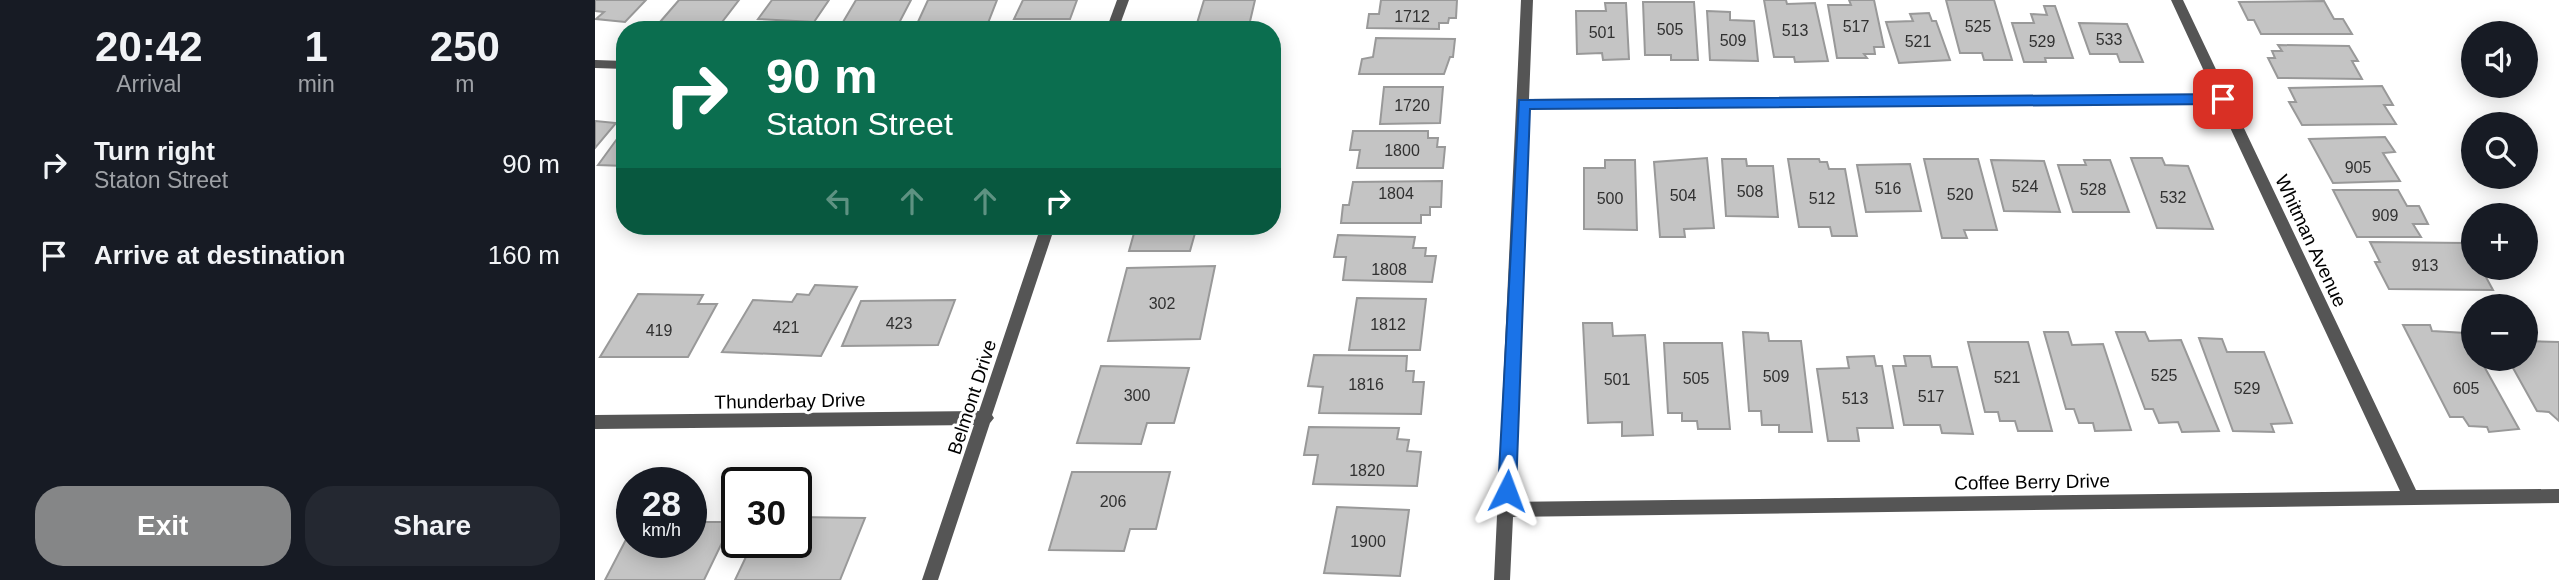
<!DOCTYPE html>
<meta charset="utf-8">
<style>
:root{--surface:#171b24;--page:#242831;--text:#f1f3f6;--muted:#9ea1a6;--accent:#858687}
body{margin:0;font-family:Helvetica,sans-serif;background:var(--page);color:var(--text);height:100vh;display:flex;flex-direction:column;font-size:26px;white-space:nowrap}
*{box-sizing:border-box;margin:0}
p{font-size:23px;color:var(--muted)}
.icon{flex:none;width:38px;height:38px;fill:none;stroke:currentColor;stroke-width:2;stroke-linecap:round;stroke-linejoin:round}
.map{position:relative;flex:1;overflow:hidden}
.drawer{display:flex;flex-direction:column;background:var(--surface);width:595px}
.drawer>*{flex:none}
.banner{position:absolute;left:21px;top:21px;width:665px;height:214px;border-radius:28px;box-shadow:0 4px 18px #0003;background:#0b6e4f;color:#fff;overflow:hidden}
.tools{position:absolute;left:1866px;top:21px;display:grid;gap:14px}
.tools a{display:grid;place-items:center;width:77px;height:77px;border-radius:50%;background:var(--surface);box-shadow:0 4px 18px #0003;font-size:35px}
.speed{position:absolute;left:21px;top:467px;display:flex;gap:14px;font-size:35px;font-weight:700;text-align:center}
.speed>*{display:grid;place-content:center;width:91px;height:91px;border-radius:50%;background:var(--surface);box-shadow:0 4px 18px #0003;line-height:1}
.speed small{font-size:18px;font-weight:400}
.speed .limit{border:4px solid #111;border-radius:10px;background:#fff;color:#111}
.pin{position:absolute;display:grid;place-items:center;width:60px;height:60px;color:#fff;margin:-30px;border-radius:14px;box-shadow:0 4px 10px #0006}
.me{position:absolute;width:77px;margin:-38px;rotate:3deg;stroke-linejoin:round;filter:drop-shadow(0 0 5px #0008)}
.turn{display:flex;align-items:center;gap:24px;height:147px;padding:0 35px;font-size:32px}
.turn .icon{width:91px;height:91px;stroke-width:2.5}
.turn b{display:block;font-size:49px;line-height:60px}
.lanes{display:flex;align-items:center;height:66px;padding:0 35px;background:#0003;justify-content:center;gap:35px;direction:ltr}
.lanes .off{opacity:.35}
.eta{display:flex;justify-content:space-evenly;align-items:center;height:119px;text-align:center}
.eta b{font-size:42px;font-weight:700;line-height:49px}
.action{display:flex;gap:14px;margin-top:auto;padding:14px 35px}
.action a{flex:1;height:80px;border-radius:28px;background:var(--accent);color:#fff;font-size:28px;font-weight:700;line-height:80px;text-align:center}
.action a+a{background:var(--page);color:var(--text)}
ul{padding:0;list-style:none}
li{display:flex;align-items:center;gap:21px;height:91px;padding:0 35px}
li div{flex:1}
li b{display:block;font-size:26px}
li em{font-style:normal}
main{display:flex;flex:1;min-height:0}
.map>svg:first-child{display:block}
</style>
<main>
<section class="drawer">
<div class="eta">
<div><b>20:42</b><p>Arrival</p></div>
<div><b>1</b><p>min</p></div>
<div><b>250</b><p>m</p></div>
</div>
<ul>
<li><svg class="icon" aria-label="right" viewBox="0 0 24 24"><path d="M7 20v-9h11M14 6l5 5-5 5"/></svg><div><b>Turn right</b><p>Staton Street</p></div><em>90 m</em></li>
<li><svg class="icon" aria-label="arrive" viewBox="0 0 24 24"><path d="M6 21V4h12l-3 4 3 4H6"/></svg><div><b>Arrive at destination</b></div><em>160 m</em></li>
</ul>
<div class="action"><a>Exit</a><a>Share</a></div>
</section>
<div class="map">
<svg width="1964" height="580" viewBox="0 0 1964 580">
<rect width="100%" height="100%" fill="#fff"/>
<g fill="#c4c4c4" stroke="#999" stroke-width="2">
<path d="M 0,0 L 51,0 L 30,22 L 1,19 L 9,12 L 0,11 Z"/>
<path d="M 84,0 L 144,0 L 124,26 L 65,22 Z"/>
<path d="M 177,0 L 234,0 L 219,22 L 163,19 Z"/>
<path d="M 261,0 L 316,0 L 304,23 L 248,22 Z"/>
<path d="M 333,0 L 402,0 L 393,23 L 322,24 Z"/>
<path d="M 428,0 L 482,0 L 475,19 L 419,19 Z"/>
<path d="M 609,0 L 660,0 L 653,30 L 600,30 Z"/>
<path d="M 786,0 L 862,0 L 861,18 L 854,18 L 853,23 L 844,23 L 844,29 L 772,28 L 774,14 L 784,14 Z"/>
<path d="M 1169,0 L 1191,0 L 1192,4 L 1220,3 L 1233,61 L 1200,62 L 1199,57 L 1179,57 Z"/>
<path d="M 1254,0 L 1279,0 L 1289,47 L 1279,47 L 1280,54 L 1269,54 L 1272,58 L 1242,58 L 1233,5 L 1256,5 Z"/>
<path d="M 1351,0 L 1399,0 L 1417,60 L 1389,60 L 1387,53 L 1365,53 Z"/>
<path d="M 1729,1 L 1739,19 L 1748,19 L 1757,34 L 1666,34 L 1659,20 L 1653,20 L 1644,2 Z"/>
<path d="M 1048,2 L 1099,2 L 1103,60 L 1076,60 L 1076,55 L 1050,55 Z"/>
<path d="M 1010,3 L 1031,3 L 1034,59 L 1008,60 L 1007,53 L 982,54 L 981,11 L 1011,11 Z"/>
<path d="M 1449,6 L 1460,6 L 1478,58 L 1450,58 L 1451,62 L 1429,62 L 1417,23 L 1439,23 L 1436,14 L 1452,15 Z"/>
<path d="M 1112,11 L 1135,12 L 1135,20 L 1159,21 L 1163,61 L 1115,60 Z"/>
<path d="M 1334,13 L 1337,21 L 1341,21 L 1355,60 L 1304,63 L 1291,22 L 1318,21 L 1315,14 Z"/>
<path d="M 1484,23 L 1532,24 L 1548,62 L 1525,62 L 1522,54 L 1495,54 Z"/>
<path d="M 781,38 L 860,39 L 858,57 L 855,57 L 849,74 L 764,74 L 767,59 L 778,57 Z"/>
<path d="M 1683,45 L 1754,46 L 1763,61 L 1757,61 L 1767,79 L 1683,78 L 1673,58 L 1680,58 L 1677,51 L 1687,51 Z"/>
<path d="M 1787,86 L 1798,105 L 1789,105 L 1801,124 L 1707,125 L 1694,102 L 1701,102 L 1694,88 Z"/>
<path d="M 789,87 L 848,87 L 845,123 L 785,124 Z"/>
<path d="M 0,121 L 21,123 L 0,148 Z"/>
<path d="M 30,128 L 30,166 L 3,165 Z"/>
<path d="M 758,131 L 833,131 L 833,138 L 843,138 L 842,147 L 850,147 L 848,168 L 762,168 L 765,150 L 755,150 Z"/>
<path d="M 1790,137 L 1800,152 L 1788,153 L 1805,181 L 1738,183 L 1714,139 Z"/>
<path d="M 1112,158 L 1119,228 L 1089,229 L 1090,237 L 1065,237 L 1059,162 Z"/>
<path d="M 1536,158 L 1567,158 L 1570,165 L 1593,166 L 1618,229 L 1562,228 Z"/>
<path d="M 1127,159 L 1151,159 L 1152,166 L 1178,166 L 1183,217 L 1131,216 Z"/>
<path d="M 1193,159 L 1224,159 L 1225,162 L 1232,162 L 1234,169 L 1250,169 L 1262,236 L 1237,236 L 1235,227 L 1204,227 Z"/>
<path d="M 1329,159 L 1383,159 L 1402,230 L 1369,230 L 1372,238 L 1347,238 Z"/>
<path d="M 1010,160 L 1040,160 L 1042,230 L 989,229 L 989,168 L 1010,168 Z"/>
<path d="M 1396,160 L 1449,161 L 1465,212 L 1409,211 Z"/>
<path d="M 1489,160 L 1515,160 L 1534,212 L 1478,212 L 1463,165 L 1491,165 Z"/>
<path d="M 1315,164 L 1326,211 L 1271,212 L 1262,165 Z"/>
<path d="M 847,181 L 846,207 L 835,207 L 835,215 L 826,215 L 826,223 L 746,223 L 748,205 L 754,205 L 758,182 Z"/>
<path d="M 1738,190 L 1803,190 L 1812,206 L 1824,206 L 1833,224 L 1818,224 L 1826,237 L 1762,237 Z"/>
<path d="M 541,226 L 602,226 L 595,251 L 534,251 Z"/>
<path d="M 743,235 L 820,237 L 818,248 L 831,248 L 830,256 L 841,256 L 837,282 L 748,280 L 751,257 L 739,257 Z"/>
<path d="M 1775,242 L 1871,243 L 1878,254 L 1878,268 L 1886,268 L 1898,290 L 1794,289 L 1780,262 L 1785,262 Z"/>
<path d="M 620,266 L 605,339 L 513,341 L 532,268 Z"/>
<path d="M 220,285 L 262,287 L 226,356 L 127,352 L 158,300 L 197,302 L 202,294 L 214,295 Z"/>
<path d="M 43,294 L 108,295 L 103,304 L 122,304 L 93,357 L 5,357 Z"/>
<path d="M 762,298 L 831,299 L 825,350 L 754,350 Z"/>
<path d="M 360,300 L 343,345 L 247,346 L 266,301 Z"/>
<path d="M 988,323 L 1017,323 L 1018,336 L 1050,335 L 1058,435 L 1027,436 L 1027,422 L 993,423 Z"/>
<path d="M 1808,325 L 1835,325 L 1837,331 L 1871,333 L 1878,345 L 1878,359 L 1885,359 L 1924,429 L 1894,432 L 1892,427 L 1874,426 L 1868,417 L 1855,417 Z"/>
<path d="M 1148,332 L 1173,333 L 1174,341 L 1206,341 L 1217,432 L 1184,432 L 1184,425 L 1167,425 L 1166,411 L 1154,411 Z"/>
<path d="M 1449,332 L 1473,332 L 1477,345 L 1508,344 L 1536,430 L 1500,431 L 1498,423 L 1484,423 L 1479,409 L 1471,409 Z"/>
<path d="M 1521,332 L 1550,332 L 1554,341 L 1586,340 L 1624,431 L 1587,432 L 1583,422 L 1564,423 L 1558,409 L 1550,409 Z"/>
<path d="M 1604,338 L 1627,339 L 1632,352 L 1669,352 L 1697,423 L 1676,424 L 1679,432 L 1638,431 Z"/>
<path d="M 1930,339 L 1932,341 L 1964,342 L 1964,421 L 1954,412 L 1942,411 L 1913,359 L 1930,359 Z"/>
<path d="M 1373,342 L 1433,342 L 1457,431 L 1423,431 L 1420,421 L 1405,421 L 1403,412 L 1390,412 Z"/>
<path d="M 1069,343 L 1127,343 L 1135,429 L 1103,429 L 1102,421 L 1087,421 L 1087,413 L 1073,413 Z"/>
<path d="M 719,355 L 812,356 L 811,371 L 819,371 L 818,382 L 829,382 L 826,414 L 724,413 L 728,387 L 713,386 Z"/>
<path d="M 1279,356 L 1281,366 L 1287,366 L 1298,428 L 1262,428 L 1264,441 L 1233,441 L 1222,369 L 1254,368 L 1252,357 Z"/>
<path d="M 1309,356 L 1335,356 L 1337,367 L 1362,367 L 1378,434 L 1347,433 L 1345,425 L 1309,425 L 1298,366 L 1311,366 Z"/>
<path d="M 506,366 L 594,368 L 579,423 L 552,423 L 546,444 L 482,443 Z"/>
<path d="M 714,427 L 804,428 L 802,439 L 814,440 L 812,451 L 826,452 L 822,486 L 718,484 L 723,455 L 709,455 Z"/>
<path d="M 477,472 L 575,472 L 561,529 L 535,529 L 529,551 L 454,550 Z"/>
<path d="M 742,507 L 814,510 L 805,576 L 729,573 Z"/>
<path d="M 201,517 L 270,518 L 245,580 L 140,580 L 158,542 L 201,542 Z"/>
<path d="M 96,522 L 137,522 L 109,580 L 10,580 L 37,528 L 37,542 L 96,542 Z"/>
</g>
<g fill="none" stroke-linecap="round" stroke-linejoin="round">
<g fill="#555" fill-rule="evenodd">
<path d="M 522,0 L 534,0 L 523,30 L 511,30 Z"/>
<path d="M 926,0 L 938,0 L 934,99 L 1620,95 L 1576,0 L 1588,0 L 1821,490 L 1964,489 L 1964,503 L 918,517 L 915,580 L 899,580 ZM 1624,104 L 1805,491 L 918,502 L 934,108 Z"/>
<path d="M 0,60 L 30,61 L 30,69 L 0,68 Z"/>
<path d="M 446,226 L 460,226 L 397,415 L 399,418 L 395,423 L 343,580 L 327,580 L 379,425 L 0,429 L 0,415 L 384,411 Z"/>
</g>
</g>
<path fill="#1a73e8" stroke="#114b97" stroke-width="2" d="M 1628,94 L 1634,99 L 1628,104 L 935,109 L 921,491 L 919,497 L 912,499 L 906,497 L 903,491 L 924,100 Z"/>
<g text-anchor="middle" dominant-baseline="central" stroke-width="6" stroke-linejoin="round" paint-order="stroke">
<g font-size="16" fill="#313131">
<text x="817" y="16">1712</text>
<text x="1261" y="26">517</text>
<text x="1383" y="26">525</text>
<text x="1075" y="29">505</text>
<text x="1200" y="30">513</text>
<text x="1007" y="32">501</text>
<text x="1514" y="39">533</text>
<text x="1138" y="40">509</text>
<text x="1323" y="41">521</text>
<text x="1447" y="41">529</text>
<text x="817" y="105">1720</text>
<text x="807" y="150">1800</text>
<text x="1763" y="167">905</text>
<text x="1430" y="186">524</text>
<text x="1293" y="188">516</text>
<text x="1498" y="189">528</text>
<text x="1155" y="191">508</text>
<text x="801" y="193">1804</text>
<text x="1365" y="194">520</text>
<text x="1088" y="195">504</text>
<text x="1578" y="197">532</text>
<text x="1015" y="198">500</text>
<text x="1227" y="198">512</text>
<text x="1790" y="215">909</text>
<text x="1830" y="265">913</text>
<text x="794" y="269">1808</text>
<text x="567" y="303">302</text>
<text x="304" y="323">423</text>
<text x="793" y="324">1812</text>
<text x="191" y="327">421</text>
<text x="64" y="330">419</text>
<text x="1569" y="375">525</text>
<text x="1181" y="376">509</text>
<text x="1412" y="377">521</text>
<text x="1101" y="378">505</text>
<text x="1022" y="379">501</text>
<text x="771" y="384">1816</text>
<text x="1652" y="388">529</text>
<text x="1871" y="388">605</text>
<text x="542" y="395">300</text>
<text x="1336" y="396">517</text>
<text x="1260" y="398">513</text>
<text x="772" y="470">1820</text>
<text x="518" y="501">206</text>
<text x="773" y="541">1900</text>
</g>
<g font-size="19" fill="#000" stroke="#fff">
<text transform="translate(1716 241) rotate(65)">Whitman Avenue</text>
<text transform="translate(377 397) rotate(-72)">Belmont Drive</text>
<text transform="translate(195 401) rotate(-1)">Thunderbay Drive</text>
<text transform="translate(1437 482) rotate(-1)">Coffee Berry Drive</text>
</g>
</g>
</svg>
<div class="tools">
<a><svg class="icon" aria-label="sound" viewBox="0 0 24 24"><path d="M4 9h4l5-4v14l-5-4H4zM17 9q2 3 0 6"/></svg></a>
<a><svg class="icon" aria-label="search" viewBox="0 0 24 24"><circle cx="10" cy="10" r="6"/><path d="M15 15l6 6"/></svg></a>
<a>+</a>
<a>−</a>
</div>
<div class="speed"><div>28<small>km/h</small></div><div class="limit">30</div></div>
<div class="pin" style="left:1628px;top:99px;background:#d93025"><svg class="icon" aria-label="arrive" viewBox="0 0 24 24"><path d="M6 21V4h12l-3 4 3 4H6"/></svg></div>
<svg class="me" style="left:912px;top:491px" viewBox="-20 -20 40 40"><path d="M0-17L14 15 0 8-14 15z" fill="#1a73e8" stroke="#fff" stroke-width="4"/></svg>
<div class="banner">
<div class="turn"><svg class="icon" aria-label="right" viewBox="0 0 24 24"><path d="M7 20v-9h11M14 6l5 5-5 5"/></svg><div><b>90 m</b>Staton Street</div></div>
<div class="lanes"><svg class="icon off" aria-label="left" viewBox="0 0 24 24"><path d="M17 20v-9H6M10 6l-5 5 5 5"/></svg><svg class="icon off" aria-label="ahead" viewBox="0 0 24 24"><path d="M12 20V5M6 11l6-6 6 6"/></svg><svg class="icon off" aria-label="ahead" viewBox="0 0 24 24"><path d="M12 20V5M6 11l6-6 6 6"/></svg><svg class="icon" aria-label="right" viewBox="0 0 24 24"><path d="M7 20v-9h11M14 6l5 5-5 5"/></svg></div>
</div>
</div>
</main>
